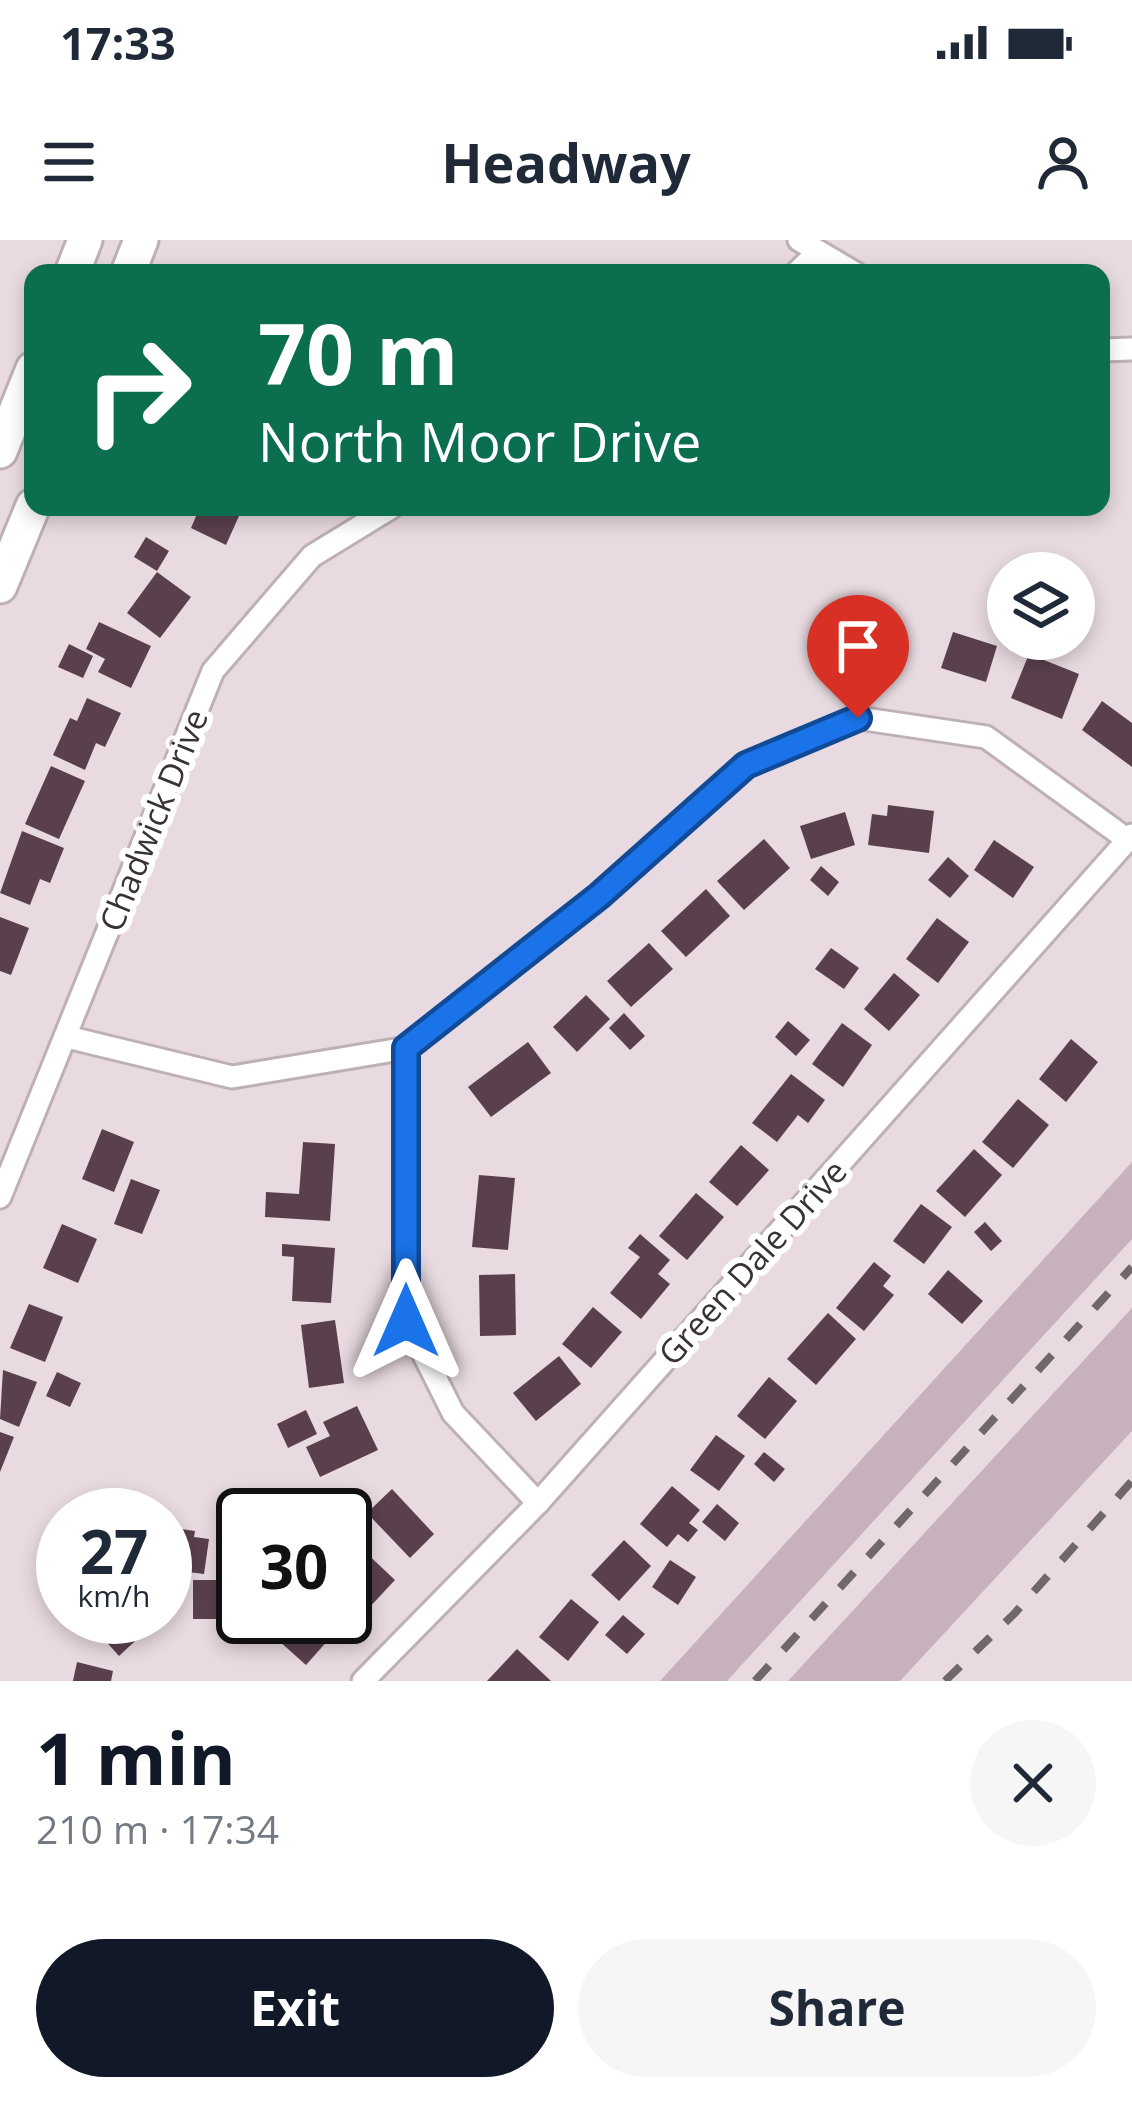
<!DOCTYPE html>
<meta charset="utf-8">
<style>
:root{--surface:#fff;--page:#f6f6f7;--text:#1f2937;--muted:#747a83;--accent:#111827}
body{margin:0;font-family:"Open Sans",sans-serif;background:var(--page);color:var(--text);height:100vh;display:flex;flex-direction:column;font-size:45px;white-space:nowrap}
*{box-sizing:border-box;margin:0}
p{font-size:39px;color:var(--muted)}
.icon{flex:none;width:66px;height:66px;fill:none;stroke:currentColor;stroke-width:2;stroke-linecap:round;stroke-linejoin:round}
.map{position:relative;height:1441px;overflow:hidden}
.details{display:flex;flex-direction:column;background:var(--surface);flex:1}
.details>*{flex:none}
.banner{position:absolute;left:24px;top:24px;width:1086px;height:252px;border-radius:24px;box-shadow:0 6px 18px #0003;background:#0b6e4f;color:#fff;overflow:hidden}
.buttons{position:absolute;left:987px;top:312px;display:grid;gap:24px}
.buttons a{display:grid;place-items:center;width:108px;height:108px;border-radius:50%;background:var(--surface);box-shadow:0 6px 18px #0003;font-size:60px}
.speed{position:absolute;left:36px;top:1248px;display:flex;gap:24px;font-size:60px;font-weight:700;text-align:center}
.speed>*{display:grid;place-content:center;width:156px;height:156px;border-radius:50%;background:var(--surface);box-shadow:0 6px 18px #0003;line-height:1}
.speed small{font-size:30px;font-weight:400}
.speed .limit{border:6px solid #111;border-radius:18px;background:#fff;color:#111}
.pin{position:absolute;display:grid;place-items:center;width:102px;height:102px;color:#fff;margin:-123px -51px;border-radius:50% 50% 50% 0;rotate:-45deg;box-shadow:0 0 12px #0007}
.pin .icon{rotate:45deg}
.me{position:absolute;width:132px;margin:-66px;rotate:0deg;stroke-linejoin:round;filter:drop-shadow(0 0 9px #0008)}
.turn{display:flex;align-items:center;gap:42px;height:252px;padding:0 36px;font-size:54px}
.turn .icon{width:156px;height:156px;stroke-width:2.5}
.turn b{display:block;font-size:84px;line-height:102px}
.round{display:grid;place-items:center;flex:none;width:126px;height:126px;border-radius:63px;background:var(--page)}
.overview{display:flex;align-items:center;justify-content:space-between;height:204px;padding:0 36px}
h1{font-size:72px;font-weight:700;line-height:90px;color:var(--accent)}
.primary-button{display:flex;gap:24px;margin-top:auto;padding:24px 36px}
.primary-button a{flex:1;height:138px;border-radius:72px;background:var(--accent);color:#fff;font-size:48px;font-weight:700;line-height:138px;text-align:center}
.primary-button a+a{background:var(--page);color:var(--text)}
.status{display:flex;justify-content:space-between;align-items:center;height:84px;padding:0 60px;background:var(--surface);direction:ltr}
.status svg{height:33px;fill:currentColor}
header{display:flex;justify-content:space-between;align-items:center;height:156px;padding:0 36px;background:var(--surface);font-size:54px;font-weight:700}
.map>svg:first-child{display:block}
</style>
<div class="status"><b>17:33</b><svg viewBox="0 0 49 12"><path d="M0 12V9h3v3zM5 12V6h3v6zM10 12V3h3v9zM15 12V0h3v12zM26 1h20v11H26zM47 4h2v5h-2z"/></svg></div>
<header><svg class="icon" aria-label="menu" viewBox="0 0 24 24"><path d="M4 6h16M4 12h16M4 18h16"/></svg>Headway<svg class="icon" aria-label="person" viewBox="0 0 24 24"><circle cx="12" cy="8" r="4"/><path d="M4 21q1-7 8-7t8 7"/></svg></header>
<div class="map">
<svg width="1132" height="1441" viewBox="0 0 1132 1441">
<rect width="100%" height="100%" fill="#e8dae0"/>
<g fill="#c7b1bc">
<path d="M 1132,922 L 1132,999 L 727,1441 L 660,1441 Z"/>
<path d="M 1132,1068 L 1132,1191 L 900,1441 L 788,1441 Z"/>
</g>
<g fill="#5a404d">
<path d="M 200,267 L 243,267 L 226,305 L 191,288 Z"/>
<path d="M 146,297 L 169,311 L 157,331 L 134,317 Z"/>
<path d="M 157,332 L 191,357 L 160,398 L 127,373 Z"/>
<path d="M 99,382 L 151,406 L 131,448 L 98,432 L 105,419 L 86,409 Z"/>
<path d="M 953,392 L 997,406 L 986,442 L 941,428 Z"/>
<path d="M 69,404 L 93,416 L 83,438 L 58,427 Z"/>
<path d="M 1029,414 L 1079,434 L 1062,479 L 1011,458 Z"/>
<path d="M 87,458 L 121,473 L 105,507 L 96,503 L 85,530 L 53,515 L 70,478 L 77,481 Z"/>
<path d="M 1102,461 L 1132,483 L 1132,527 L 1082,490 Z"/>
<path d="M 51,526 L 85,541 L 59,599 L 25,584 Z"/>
<path d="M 888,565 L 934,571 L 929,613 L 868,605 L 872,574 L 887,576 Z"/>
<path d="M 845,572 L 855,605 L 811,619 L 800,586 Z"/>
<path d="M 22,591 L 64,608 L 50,643 L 40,639 L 30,665 L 0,653 Z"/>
<path d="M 764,599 L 790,628 L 744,670 L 717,641 Z"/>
<path d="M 994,600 L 1034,627 L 1013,658 L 974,630 Z"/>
<path d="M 948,617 L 969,636 L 950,658 L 928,640 Z"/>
<path d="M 821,626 L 839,642 L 828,656 L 810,640 Z"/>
<path d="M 706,649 L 730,676 L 686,717 L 661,691 Z"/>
<path d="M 0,677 L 29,688 L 11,735 L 0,731 Z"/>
<path d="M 937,678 L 969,702 L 938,743 L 906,719 Z"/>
<path d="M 649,703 L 673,729 L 631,767 L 607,741 Z"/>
<path d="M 831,708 L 859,728 L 844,749 L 815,729 Z"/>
<path d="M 894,733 L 920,755 L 889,791 L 864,769 Z"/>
<path d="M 586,755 L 610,779 L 577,812 L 553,787 Z"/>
<path d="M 624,773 L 645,796 L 630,810 L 609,788 Z"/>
<path d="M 788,781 L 810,800 L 796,816 L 775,797 Z"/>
<path d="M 842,783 L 872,805 L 843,847 L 812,824 Z"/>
<path d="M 1071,799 L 1098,822 L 1066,862 L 1039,839 Z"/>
<path d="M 528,802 L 551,833 L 491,877 L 468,847 Z"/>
<path d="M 791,834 L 825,860 L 808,883 L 798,875 L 777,902 L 752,883 Z"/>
<path d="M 1018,859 L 1049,885 L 1013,928 L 982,902 Z"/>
<path d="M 102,889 L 134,902 L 114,952 L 82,939 Z"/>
<path d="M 303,902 L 335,904 L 330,981 L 265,977 L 266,952 L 299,954 Z"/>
<path d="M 741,905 L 769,930 L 737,966 L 709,942 Z"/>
<path d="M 974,909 L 1002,935 L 965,977 L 936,951 Z"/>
<path d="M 479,935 L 515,938 L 508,1010 L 472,1007 Z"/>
<path d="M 131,939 L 160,950 L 142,994 L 114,984 Z"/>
<path d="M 696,953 L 724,977 L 687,1020 L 659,996 Z"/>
<path d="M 921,964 L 952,987 L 924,1024 L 893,1001 Z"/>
<path d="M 985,982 L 1002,1001 L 991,1011 L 974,992 Z"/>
<path d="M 62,984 L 97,999 L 78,1043 L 43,1028 Z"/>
<path d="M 640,994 L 670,1020 L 658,1034 L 670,1044 L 641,1079 L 610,1053 L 640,1017 L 628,1008 Z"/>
<path d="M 282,1004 L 335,1008 L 331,1063 L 292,1061 L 294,1017 L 282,1016 Z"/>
<path d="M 874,1022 L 891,1036 L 883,1046 L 894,1055 L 864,1091 L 836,1068 Z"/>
<path d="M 948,1030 L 983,1061 L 962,1084 L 928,1054 Z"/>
<path d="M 515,1034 L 516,1095 L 480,1096 L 479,1035 Z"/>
<path d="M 29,1064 L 63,1077 L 45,1122 L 10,1108 Z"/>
<path d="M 593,1067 L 622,1092 L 591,1128 L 562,1104 Z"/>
<path d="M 828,1073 L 856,1099 L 816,1145 L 787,1119 Z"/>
<path d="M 335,1080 L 344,1143 L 309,1148 L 301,1085 Z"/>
<path d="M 559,1116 L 581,1144 L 536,1181 L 513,1153 Z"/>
<path d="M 3,1130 L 37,1142 L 19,1187 L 0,1179 Z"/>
<path d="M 57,1132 L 81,1143 L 70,1167 L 46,1156 Z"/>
<path d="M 769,1137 L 797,1161 L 765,1199 L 737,1176 Z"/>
<path d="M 357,1166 L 378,1210 L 320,1237 L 306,1207 L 330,1196 L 323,1182 Z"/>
<path d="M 306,1170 L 317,1194 L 288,1208 L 277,1184 Z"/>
<path d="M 0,1192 L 14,1197 L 0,1232 Z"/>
<path d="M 716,1195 L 745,1216 L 719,1251 L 690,1230 Z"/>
<path d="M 764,1212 L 785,1229 L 774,1242 L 754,1224 Z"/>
<path d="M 672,1246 L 700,1270 L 689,1283 L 698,1290 L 688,1302 L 678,1294 L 667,1307 L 640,1284 Z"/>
<path d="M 392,1249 L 434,1294 L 410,1318 L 367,1273 Z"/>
<path d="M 717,1264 L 739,1283 L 725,1301 L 702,1282 Z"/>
<path d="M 168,1287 L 195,1291 L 194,1297 L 209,1299 L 204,1334 L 165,1329 Z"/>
<path d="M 345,1293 L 395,1340 L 352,1386 L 345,1380 Z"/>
<path d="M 624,1300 L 651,1326 L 619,1361 L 591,1335 Z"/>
<path d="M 670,1320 L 696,1337 L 678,1365 L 652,1347 Z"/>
<rect x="193" y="1340" width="46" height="39"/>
<path d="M 571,1359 L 599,1382 L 568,1421 L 539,1397 Z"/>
<path d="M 623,1375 L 645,1394 L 627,1414 L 605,1395 Z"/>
<path d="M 106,1377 L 161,1377 L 119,1416 L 94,1388 Z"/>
<path d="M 267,1377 L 307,1377 L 330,1398 L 306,1425 L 260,1384 Z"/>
<path d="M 517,1409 L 551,1441 L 487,1441 Z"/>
<path d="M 77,1422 L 113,1431 L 111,1441 L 73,1441 Z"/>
</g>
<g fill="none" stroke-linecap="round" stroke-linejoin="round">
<g stroke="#beb0b6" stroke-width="27">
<g id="street">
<path d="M 799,0 L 855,33"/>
<path d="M 796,33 L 817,13"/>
<path d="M 1101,110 L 1132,109"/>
<path d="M 67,797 L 232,837 L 407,808 L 599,656 L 746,525 L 858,478 L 986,497 L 1128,600"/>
<path d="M 407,808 L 407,1081 L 453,1173 L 538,1263"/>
<path d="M 0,957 L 213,431 L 312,316 L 392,267"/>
<path d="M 363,1441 L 538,1263 L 1132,595"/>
</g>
</g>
<g stroke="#beb0b6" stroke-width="39">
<g id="primary">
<path d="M 72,33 L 85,0"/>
<path d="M 128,33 L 141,0"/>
<path d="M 0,211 L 33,129"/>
<path d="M 0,346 L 33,266"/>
</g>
</g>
<use href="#street" stroke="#fff" stroke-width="21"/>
<use href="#primary" stroke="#fff" stroke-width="33"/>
<g stroke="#70676b" stroke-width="8" stroke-dasharray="21 21" stroke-linecap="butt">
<path d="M 755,1441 L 1132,1027"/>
<path d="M 945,1441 L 1014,1374 L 1132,1241"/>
</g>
</g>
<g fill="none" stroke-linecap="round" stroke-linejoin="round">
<g stroke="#114b97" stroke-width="30">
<path id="route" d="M 406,1081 L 406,808 L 599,656 L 746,525 L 858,478"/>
</g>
<use href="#route" stroke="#1a73e8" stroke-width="21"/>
</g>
<g text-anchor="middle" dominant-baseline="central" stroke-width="12" stroke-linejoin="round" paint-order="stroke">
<g font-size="33" fill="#383235" stroke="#fff">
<text transform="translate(153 580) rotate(-68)">Chadwick Drive</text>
<text transform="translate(752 1022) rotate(-48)">Green Dale Drive</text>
</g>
</g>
</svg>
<div class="buttons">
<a><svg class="icon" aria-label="layers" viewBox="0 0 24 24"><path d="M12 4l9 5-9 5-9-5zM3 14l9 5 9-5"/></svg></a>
</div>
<div class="speed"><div>27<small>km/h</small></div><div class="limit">30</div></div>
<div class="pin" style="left:858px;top:478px;background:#d93025"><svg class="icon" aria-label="arrive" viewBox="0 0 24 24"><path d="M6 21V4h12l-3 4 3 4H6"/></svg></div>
<svg class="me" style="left:406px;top:1081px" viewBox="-20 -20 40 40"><path d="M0-17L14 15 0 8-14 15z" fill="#1a73e8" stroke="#fff" stroke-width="4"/></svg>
<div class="banner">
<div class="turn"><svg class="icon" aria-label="right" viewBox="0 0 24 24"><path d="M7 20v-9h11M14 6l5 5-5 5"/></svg><div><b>70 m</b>North Moor Drive</div></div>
</div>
</div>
<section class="details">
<div class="overview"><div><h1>1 min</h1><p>210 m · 17:34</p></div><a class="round"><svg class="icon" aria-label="close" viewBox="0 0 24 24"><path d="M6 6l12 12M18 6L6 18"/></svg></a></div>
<div class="primary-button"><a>Exit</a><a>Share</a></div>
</section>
